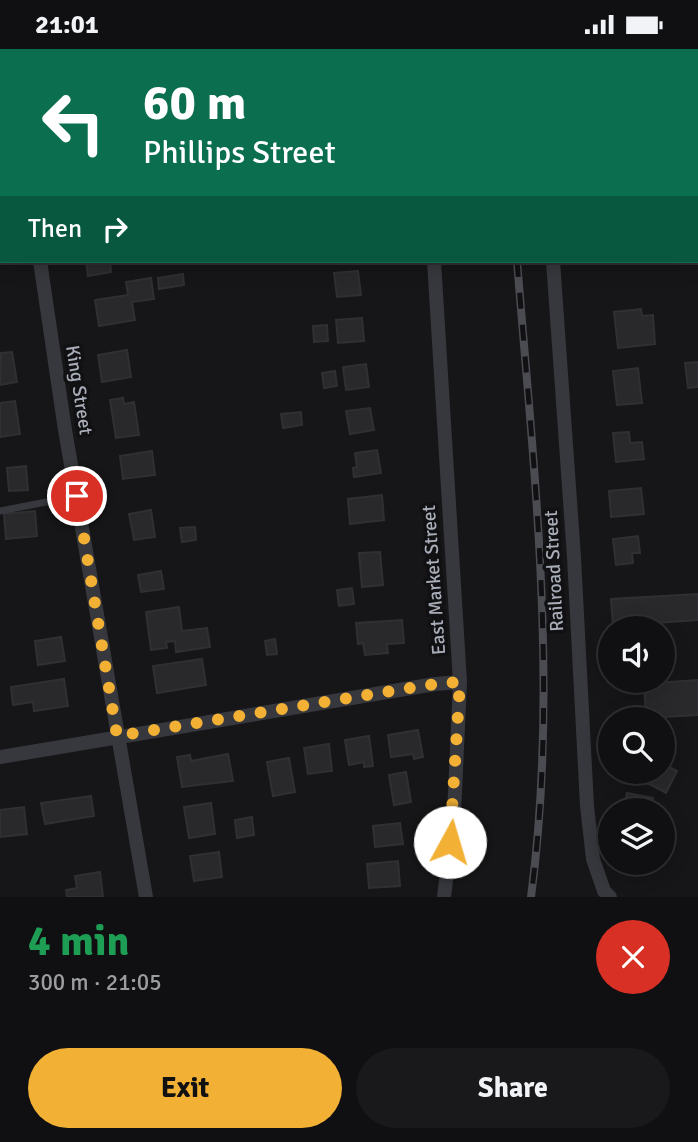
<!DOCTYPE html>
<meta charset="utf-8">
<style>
:root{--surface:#101012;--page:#19191b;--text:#f1f3f6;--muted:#9c9d9f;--line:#303032;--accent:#f2b134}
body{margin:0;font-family:Signika,sans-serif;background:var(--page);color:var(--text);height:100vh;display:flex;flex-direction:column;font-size:26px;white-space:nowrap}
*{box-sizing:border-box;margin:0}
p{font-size:23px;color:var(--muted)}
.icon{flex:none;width:38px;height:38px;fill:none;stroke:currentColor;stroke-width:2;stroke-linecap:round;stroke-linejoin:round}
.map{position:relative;height:848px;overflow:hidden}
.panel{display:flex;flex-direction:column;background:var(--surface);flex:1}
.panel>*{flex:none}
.top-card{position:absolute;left:0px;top:0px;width:698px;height:214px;box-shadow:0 4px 18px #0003,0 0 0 2px var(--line);background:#0b6e4f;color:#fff;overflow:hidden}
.tools{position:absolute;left:598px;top:567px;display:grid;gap:14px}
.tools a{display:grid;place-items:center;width:77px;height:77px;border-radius:50%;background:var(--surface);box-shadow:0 4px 18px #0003,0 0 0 2px var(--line);font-size:35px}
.pin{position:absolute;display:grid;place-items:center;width:60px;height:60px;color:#fff;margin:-30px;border:4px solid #fff;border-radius:50%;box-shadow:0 2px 7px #0007}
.me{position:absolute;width:77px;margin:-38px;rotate:6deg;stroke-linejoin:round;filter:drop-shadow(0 0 5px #0008)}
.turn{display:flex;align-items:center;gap:24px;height:147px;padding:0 28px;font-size:32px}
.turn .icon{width:91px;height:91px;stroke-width:2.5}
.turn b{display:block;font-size:49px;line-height:60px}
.then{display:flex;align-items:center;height:66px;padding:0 28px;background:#0003;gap:14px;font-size:26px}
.round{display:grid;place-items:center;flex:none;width:74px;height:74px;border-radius:37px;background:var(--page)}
.summary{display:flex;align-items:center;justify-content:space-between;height:119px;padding:0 28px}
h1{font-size:42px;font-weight:700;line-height:52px;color:#1e9e55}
.primary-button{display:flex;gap:14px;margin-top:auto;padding:14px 28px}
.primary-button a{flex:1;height:80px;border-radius:42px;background:var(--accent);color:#111;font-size:28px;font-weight:700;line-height:80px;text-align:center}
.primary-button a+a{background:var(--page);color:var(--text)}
.status{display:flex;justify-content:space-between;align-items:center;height:49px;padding:0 35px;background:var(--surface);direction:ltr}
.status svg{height:19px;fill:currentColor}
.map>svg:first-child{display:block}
</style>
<div class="status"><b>21:01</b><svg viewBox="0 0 49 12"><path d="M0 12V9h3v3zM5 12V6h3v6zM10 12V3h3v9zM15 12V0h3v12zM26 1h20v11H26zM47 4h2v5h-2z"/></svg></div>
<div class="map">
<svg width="698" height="848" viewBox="0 0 698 848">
<rect width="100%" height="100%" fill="#161618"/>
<g fill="#29292c" stroke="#303034" stroke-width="2">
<path d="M 86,212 L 110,212 L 111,223 L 88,227 Z"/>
<path d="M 358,222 L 361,246 L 337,248 L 334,224 Z"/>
<path d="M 183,225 L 184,236 L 159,240 L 158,229 Z"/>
<path d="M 151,229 L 154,250 L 132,253 L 135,271 L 99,277 L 95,251 L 128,246 L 126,233 Z"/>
<path d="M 641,260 L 642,267 L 653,266 L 655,295 L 618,299 L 614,263 Z"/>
<path d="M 362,269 L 364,292 L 338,294 L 336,271 Z"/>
<path d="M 327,276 L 328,292 L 314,293 L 313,277 Z"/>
<path d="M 127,301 L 131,328 L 102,333 L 98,306 Z"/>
<path d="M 12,303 L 17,333 L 0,336 L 1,304 Z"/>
<path d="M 698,313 L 698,338 L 688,339 L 685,314 Z"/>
<path d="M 366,315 L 369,338 L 346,341 L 343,318 Z"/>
<path d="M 638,319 L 642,354 L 617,356 L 613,322 Z"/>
<path d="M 335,322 L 337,337 L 324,339 L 322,324 Z"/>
<path d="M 123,349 L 124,355 L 134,353 L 139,386 L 116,389 L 110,351 Z"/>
<path d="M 15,352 L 20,385 L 0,388 L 0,354 Z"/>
<path d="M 370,359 L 374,381 L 350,385 L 346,362 Z"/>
<path d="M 301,363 L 302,376 L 283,379 L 281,365 Z"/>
<path d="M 629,383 L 630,394 L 642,393 L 644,410 L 616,413 L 613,384 Z"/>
<path d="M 377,401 L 381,424 L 354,428 L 353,419 L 357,418 L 355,404 Z"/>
<path d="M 152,402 L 155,426 L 123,430 L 120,407 Z"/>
<path d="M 26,417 L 28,441 L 9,442 L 7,419 Z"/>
<path d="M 641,439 L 644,465 L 611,468 L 609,442 Z"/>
<path d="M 382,446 L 384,471 L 350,475 L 348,450 Z"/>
<path d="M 151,461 L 155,488 L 134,491 L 129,465 Z"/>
<path d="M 35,462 L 37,487 L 6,490 L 4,465 Z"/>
<path d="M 195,478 L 196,491 L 182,493 L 180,479 Z"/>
<path d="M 638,487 L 640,504 L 632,504 L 633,514 L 616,516 L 613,490 Z"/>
<path d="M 380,503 L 383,536 L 362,538 L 359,504 Z"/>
<path d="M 161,522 L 164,540 L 141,543 L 138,526 Z"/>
<path d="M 352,539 L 354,555 L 339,557 L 337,541 Z"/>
<path d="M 698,545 L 698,571 L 613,577 L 611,550 Z"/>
<path d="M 179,558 L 182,582 L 207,579 L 210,598 L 176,603 L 175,592 L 166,593 L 167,599 L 151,601 L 146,563 Z"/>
<path d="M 402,571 L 404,594 L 387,595 L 388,604 L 365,606 L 363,594 L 358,595 L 356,574 Z"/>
<path d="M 61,588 L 65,612 L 38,616 L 35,592 Z"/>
<path d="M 275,590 L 277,605 L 267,606 L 265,592 Z"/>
<path d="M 202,610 L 206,636 L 157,644 L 153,617 Z"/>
<path d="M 64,630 L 68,657 L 34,662 L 33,653 L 13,656 L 11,638 Z"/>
<path d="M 698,631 L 698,666 L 646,669 L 644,635 Z"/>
<path d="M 418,681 L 423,708 L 414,710 L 413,705 L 391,708 L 388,686 Z"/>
<path d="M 369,687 L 373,717 L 364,718 L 364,713 L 349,716 L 345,691 Z"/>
<path d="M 329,695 L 332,722 L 308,725 L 304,699 Z"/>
<path d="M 228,705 L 233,732 L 182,738 L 177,708 L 190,706 L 191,712 Z"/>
<path d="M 289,709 L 295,743 L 273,747 L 267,713 Z"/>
<path d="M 663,715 L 677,722 L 666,744 L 636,728 L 639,723 L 663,723 Z"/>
<path d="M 406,723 L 411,753 L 394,756 L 389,726 Z"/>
<path d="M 627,744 L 653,749 L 651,756 L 662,758 L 661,761 L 624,761 Z"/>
<path d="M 91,747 L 94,767 L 45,775 L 41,754 Z"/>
<path d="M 211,754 L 215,785 L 189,789 L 184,758 Z"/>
<path d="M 24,758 L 27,785 L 0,788 L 0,761 Z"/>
<path d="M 252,768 L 254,786 L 237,789 L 235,771 Z"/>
<path d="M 400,774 L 403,795 L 375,798 L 373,777 Z"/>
<path d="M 219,803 L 222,828 L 194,832 L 190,807 Z"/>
<path d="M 398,812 L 400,837 L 369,839 L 367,815 Z"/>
<path d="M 100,823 L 103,848 L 67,848 L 66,841 L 77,839 L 75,827 Z"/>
</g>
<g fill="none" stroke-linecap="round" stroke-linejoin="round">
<g stroke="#37383d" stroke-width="7">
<path d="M 463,0 L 463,2"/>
<path d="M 0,462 L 77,447"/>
</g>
<g stroke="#37383d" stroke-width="14">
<path d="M 415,0 L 415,2"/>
<path d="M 0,79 L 2,83"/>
<path d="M 696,117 L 698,117"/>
<path d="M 40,212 L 65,381 L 146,848"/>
<path d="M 434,212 L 460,633 L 454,765 L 444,848"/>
<path d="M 553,212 L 574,508 L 587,757 L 593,810 L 604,842 L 610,848"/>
<path d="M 0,708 L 435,635 L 460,633"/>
</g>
<g stroke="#4a4c52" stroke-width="8">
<g id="rail">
<path d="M 500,0 L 500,2"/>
<path d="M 517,212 C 534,423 559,637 531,848"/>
</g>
</g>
<use href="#rail" stroke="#111113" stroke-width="5" stroke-dasharray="16" stroke-linecap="butt"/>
</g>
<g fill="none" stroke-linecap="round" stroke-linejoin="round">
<path stroke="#f2b134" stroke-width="12" stroke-dasharray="0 21.6" d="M 77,447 L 117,687 L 435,635 L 460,633 L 450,793"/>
</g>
<g text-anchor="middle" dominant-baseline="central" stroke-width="7" stroke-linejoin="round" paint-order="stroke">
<g font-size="19" fill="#a8adb8" stroke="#111113">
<text transform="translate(79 341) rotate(81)">King Street</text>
<text transform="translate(554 522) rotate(-93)">Railroad Street</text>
<text transform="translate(434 531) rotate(-94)">East Market Street</text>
</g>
</g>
</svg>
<div class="tools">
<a><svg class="icon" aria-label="sound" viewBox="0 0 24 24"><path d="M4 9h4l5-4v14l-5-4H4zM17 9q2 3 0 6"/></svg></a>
<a><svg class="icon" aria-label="search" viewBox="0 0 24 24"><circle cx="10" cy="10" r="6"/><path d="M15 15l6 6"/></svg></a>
<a><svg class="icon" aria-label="layers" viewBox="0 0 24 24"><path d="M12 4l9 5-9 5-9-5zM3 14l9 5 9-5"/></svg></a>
</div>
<div class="pin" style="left:77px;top:447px;background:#d93025"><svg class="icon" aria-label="arrive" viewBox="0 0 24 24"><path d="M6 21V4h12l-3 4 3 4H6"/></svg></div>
<svg class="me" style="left:450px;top:793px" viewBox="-20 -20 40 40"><circle r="19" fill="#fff"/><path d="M0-13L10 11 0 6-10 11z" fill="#f2b134"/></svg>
<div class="top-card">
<div class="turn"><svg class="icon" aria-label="left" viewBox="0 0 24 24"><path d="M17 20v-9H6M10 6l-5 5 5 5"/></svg><div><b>60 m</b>Phillips Street</div></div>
<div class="then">Then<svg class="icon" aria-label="right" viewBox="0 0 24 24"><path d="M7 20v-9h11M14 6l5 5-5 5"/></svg></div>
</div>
</div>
<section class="panel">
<div class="summary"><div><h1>4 min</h1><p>300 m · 21:05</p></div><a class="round" style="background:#d93025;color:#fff"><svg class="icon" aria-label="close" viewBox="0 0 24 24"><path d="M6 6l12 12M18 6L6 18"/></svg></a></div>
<div class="primary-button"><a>Exit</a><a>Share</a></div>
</section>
